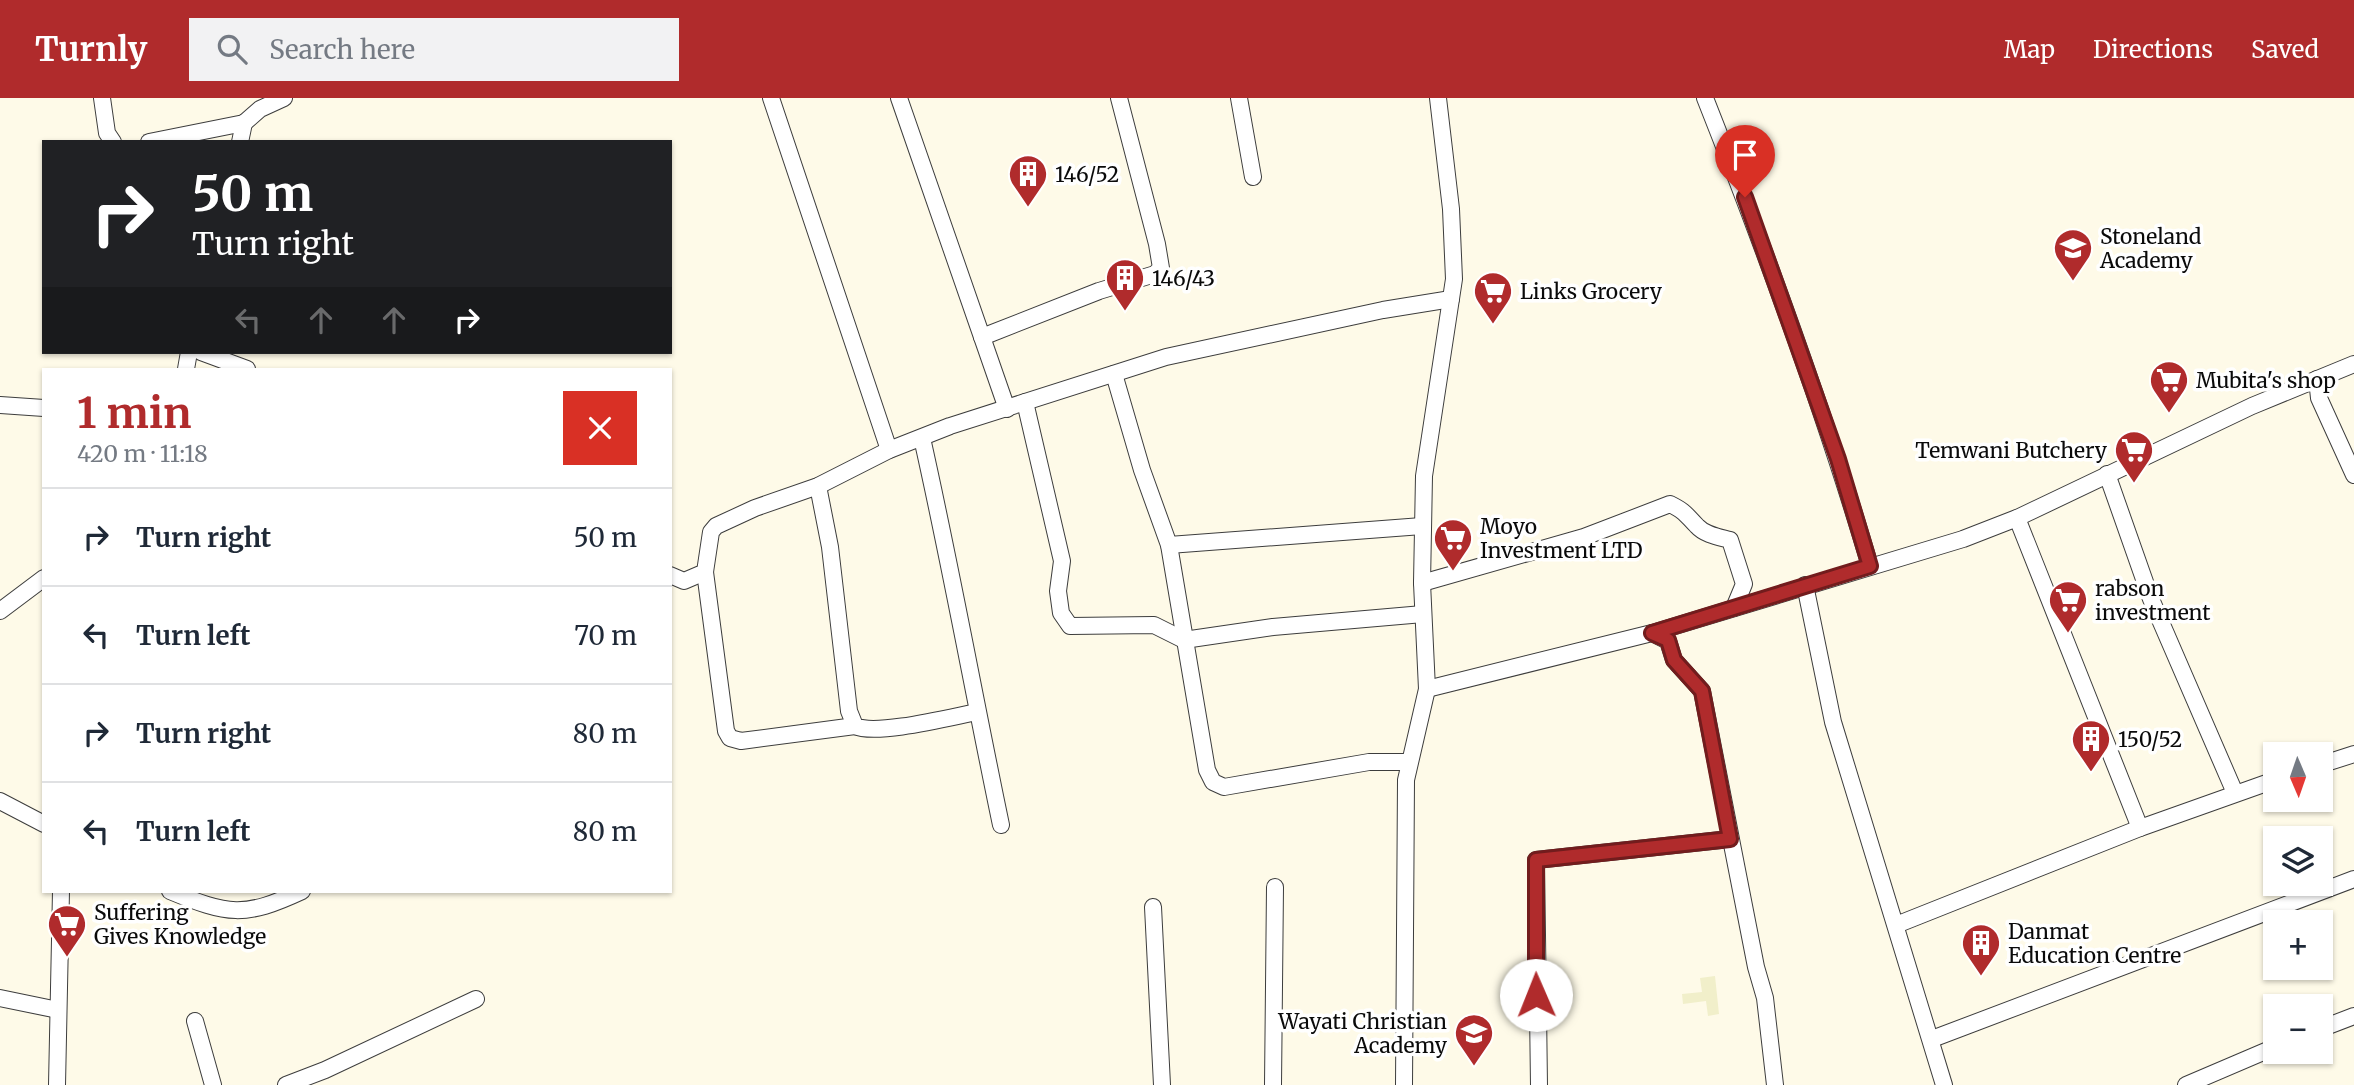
<!DOCTYPE html>
<meta charset="utf-8">
<style>
:root{--surface:#fff;--page:#f2f2f3;--text:#1f2937;--muted:#747a83;--line:#e0e1e3;--accent:#b02b2c}
body{margin:0;font-family:Merriweather,serif;background:var(--page);color:var(--text);height:100vh;display:flex;flex-direction:column;font-size:26px;white-space:nowrap}
*{box-sizing:border-box;margin:0}
p{font-size:23px;color:var(--muted)}
.icon{flex:none;width:38px;height:38px;fill:none;stroke:currentColor;stroke-width:2;stroke-linecap:round;stroke-linejoin:round}
.map{position:relative;flex:1;overflow:hidden}
.sheet{position:absolute;left:42px;top:270px;width:630px;height:525px;display:flex;flex-direction:column;background:var(--surface);border-radius:0px;box-shadow:0 2px 5px #0004}
.sheet>*{flex:none}
.top-card{position:absolute;left:42px;top:42px;width:630px;height:214px;border-radius:0px;box-shadow:0 2px 5px #0004;background:#202124;color:#fff;overflow:hidden}
.needle{width:46px;rotate:178deg}
.fabs{position:absolute;left:2263px;top:644px;display:grid;gap:14px}
.fabs a{display:grid;place-items:center;width:70px;height:70px;border-radius:0px;background:var(--surface);box-shadow:0 2px 5px #0004;font-size:35px}
.pin{position:absolute;display:grid;place-items:center;width:60px;height:60px;color:#fff;margin:-72px -30px;border-radius:50% 50% 50% 0;rotate:-45deg;box-shadow:0 0 7px #0007}
.pin .icon{rotate:45deg}
.me{position:absolute;width:77px;margin:-38px;rotate:359deg;stroke-linejoin:round;filter:drop-shadow(0 0 5px #0008)}
.turn{display:flex;align-items:center;gap:24px;height:147px;padding:0 35px;font-size:32px}
.turn .icon{width:91px;height:91px;stroke-width:2.5}
.turn b{display:block;font-size:49px;line-height:60px}
.lanes{display:flex;align-items:center;height:66px;padding:0 35px;background:#0003;justify-content:center;gap:35px;direction:ltr}
.lanes .off{opacity:.35}
.round{display:grid;place-items:center;flex:none;width:74px;height:74px;border-radius:0px;background:var(--page)}
.head{display:flex;align-items:center;justify-content:space-between;height:119px;padding:0 35px}
h1{font-size:42px;font-weight:700;line-height:52px;color:var(--accent)}
ul{padding:0;list-style:none}
li{display:flex;align-items:center;gap:21px;height:98px;padding:0 35px;border-top:2px solid var(--line)}
li div{flex:1}
li b{display:block;font-size:26px}
li em{font-style:normal}
header{display:flex;align-items:center;gap:42px;box-sizing:border-box;height:98px;padding:0 35px;background:var(--accent);color:#fff}
header strong{font-size:33px}
nav{display:flex;gap:38px;margin-inline-start:auto;font-size:24px}
.search{width:490px;height:63px;background:var(--page);display:flex;align-items:center;gap:18px;box-sizing:border-box;padding:0 24px;border-radius:0px;color:var(--muted);font-size:26px}
.map>svg:first-child{display:block}
</style>
<header>
<strong>Turnly</strong>
<div class="search"><svg class="icon" aria-label="search" viewBox="0 0 24 24"><circle cx="10" cy="10" r="6"/><path d="M15 15l6 6"/></svg>Search here</div>
<nav><a>Map</a><a>Directions</a><a>Saved</a></nav>
</header>
<div class="map">
<svg width="2354" height="987" viewBox="0 0 2354 987">
<rect width="100%" height="100%" fill="#fefae8"/>
<path fill="#f1efca" d="M 1715,878 L 1719,916 L 1708,918 L 1706,903 L 1683,906 L 1682,896 L 1702,894 L 1700,880 Z"/>
<g fill="none" stroke-linecap="round" stroke-linejoin="round">
<g stroke="#3d3d3d" stroke-width="18">
<g id="minor">
<path d="M 102,0 L 107,35 L 113,44"/>
<path d="M 771,0 L 889,352"/>
<path d="M 899,0 L 1007,311"/>
<path d="M 1239,0 L 1253,79"/>
<path d="M 1705,0 C 1766,154 1823,309 1870,468"/>
<path d="M 244,25 L 260,11 L 284,0"/>
<path d="M 149,44 L 244,25"/>
<path d="M 240,44 L 244,25"/>
<path d="M 982,239 L 1099,193 L 1155,176 L 1161,170 L 1157,146 L 1119,0"/>
<path d="M 201,254 L 247,271"/>
<path d="M 186,271 L 189,254"/>
<path d="M 1114,276 L 1142,372 L 1169,447 L 1207,672 L 1213,684 L 1224,689 L 1369,664 L 1409,664"/>
<path d="M 2317,281 L 2319,300 L 2354,377"/>
<path d="M 1025,304 L 1062,463 L 1058,493 L 1061,515 L 1070,528 L 1154,527 L 1184,542 L 1273,529 L 1423,516"/>
<path d="M 0,307 L 44,310"/>
<path d="M 922,340 C 951,469 974,598 1001,727"/>
<path d="M 2107,376 L 2151,501 L 2235,695"/>
<path d="M 818,388 L 830,449 L 849,613 L 855,628 C 876,638 951,619 977,614"/>
<path d="M 2017,420 L 2140,730"/>
<path d="M 1169,447 L 1422,428"/>
<path d="M 705,474 L 726,633 L 730,640 L 741,643 L 855,628"/>
<path d="M 670,477 L 684,483 L 705,474 L 711,434 L 716,428 L 755,410 L 818,388 L 889,352 L 950,328 L 1166,259 L 1383,212 L 1451,201"/>
<path d="M 1422,485 L 1584,439 L 1670,406 C 1686,414 1685,416 1697,428 C 1705,437 1719,439 1730,442 L 1744,486 L 1734,510"/>
<path d="M 1805,487 L 1833,624 L 1944,987"/>
<path d="M 0,513 L 44,480"/>
<path d="M 1652,535 L 1668,543 L 1674,562 L 1702,593 L 1756,869 L 1765,900 L 1775,987"/>
<path d="M 1427,591 L 1652,535 L 1963,441 L 2017,420 L 2252,308 L 2354,266"/>
<path d="M 2320,667 L 2354,656"/>
<path d="M 0,703 L 44,726"/>
<path d="M 170,793 C 228,817 244,820 302,793"/>
<path d="M 1153,809 L 1162,987"/>
<path d="M 1896,827 L 2140,730 L 2275,682"/>
<path d="M 0,900 L 58,912"/>
<path d="M 195,923 L 213,987"/>
<path d="M 2320,931 L 2354,918"/>
<path d="M 1932,941 L 2354,781"/>
<path d="M 57,987 L 61,793"/>
<path d="M 286,987 L 325,972 L 476,901"/>
<path d="M 1273,987 L 1275,789"/>
<path d="M 1404,987 L 1406,682 L 1427,591 L 1422,485 L 1424,378 L 1454,181 L 1451,111 L 1438,0"/>
<path d="M 1539,987 L 1536,762 L 1730,741"/>
<path d="M 2186,987 L 2275,949"/>
</g>
</g>
<use href="#minor" stroke="#fff" stroke-width="16"/>
</g>
<g fill="none" stroke-linecap="round" stroke-linejoin="round">
<g stroke="#721c1d" stroke-width="18">
<path id="route" d="M 1536,897 L 1536,762 L 1730,741 L 1702,593 L 1674,562 L 1668,542 L 1652,535 L 1870,468 L 1838,361 L 1745,99"/>
</g>
<use href="#route" stroke="#b02b2c" stroke-width="12"/>
</g>
<defs>
<g id="building-pin" transform="scale(2.0125)"><path d="M0 17L-7.5 6A9.5 9.5 0 1 1 7.5 6Z" fill="#b02b2c" stroke="#fff"/><path d="M-4-6H4V6H1V3H-1V6H-4ZM-2.5-4.3h1.7v1.8h-1.7ZM.8-4.3h1.7v1.8H.8ZM-2.5-1h1.7V.8h-1.7ZM.8-1h1.7V.8H.8Z" fill="#fff"/></g>
<g id="school-pin" transform="scale(2.0125)"><path d="M0 17L-7.5 6A9.5 9.5 0 1 1 7.5 6Z" fill="#b02b2c" stroke="#fff"/><path d="M0-5L7-2L0 1L-7-2ZM-4 1L0 2.5L4 1V4Q0 6-4 4Z" fill="#fff"/></g>
<g id="supermarket-pin" transform="scale(2.0125)"><path d="M0 17L-7.5 6A9.5 9.5 0 1 1 7.5 6Z" fill="#b02b2c" stroke="#fff"/><path d="M-6-5.5h2.5l.6 2H6L4.5 2H-2.5L-4.4-4H-6ZM-1.5 3.2a1.3 1.3 0 1 0 .1 0ZM3 3.2a1.3 1.3 0 1 0 .1 0Z" fill="#fff"/></g>
</defs>
<g fill-rule="evenodd">
<use href="#building-pin" x="1028" y="76"/>
<use href="#school-pin" x="2073" y="150"/>
<use href="#building-pin" x="1125" y="180"/>
<use href="#supermarket-pin" x="1493" y="193"/>
<use href="#supermarket-pin" x="2169" y="282"/>
<use href="#supermarket-pin" x="2134" y="352"/>
<use href="#supermarket-pin" x="1453" y="440"/>
<use href="#supermarket-pin" x="2068" y="502"/>
<use href="#building-pin" x="2091" y="641"/>
<use href="#supermarket-pin" x="67" y="826"/>
<use href="#building-pin" x="1981" y="845"/>
<use href="#school-pin" x="1474" y="935"/>
</g>
<g text-anchor="middle" dominant-baseline="central" stroke-width="7" stroke-linejoin="round" paint-order="stroke">
<g font-size="21" fill="#0a0a0a" stroke="#fff" text-anchor="start">
<text x="1055" y="76">146/52</text>
<text x="2100" y="138">Stoneland<tspan x="2100" dy="24">Academy</tspan></text>
<text x="1152" y="180">146/43</text>
<text x="1520" y="193">Links Grocery</text>
<text x="2196" y="282">Mubita's shop</text>
<text x="2107" y="352" text-anchor="end">Temwani Butchery</text>
<text x="1480" y="428">Moyo<tspan x="1480" dy="24">Investment LTD</tspan></text>
<text x="2095" y="490">rabson<tspan x="2095" dy="24">investment</tspan></text>
<text x="2118" y="641">150/52</text>
<text x="94" y="814">Suffering<tspan x="94" dy="24">Gives Knowledge</tspan></text>
<text x="2008" y="833">Danmat<tspan x="2008" dy="24">Education Centre</tspan></text>
<text x="1447" y="923" text-anchor="end">Wayati Christian<tspan x="1447" dy="24">Academy</tspan></text>
</g>
</g>
</svg>
<div class="fabs">
<a><svg class="needle" viewBox="-14 -14 28 28"><path d="M0-13l5 13h-10z" fill="#e53935"/><path d="M0 13l5-13h-10z" fill="#747a83"/></svg></a>
<a><svg class="icon" aria-label="layers" viewBox="0 0 24 24"><path d="M12 4l9 5-9 5-9-5zM3 14l9 5 9-5"/></svg></a>
<a>+</a>
<a>−</a>
</div>
<div class="pin" style="left:1745px;top:99px;background:#d93025"><svg class="icon" aria-label="arrive" viewBox="0 0 24 24"><path d="M6 21V4h12l-3 4 3 4H6"/></svg></div>
<svg class="me" style="left:1536px;top:897px" viewBox="-20 -20 40 40"><circle r="19" fill="#fff"/><path d="M0-13L10 11 0 6-10 11z" fill="#b02b2c"/></svg>
<div class="top-card">
<div class="turn"><svg class="icon" aria-label="right" viewBox="0 0 24 24"><path d="M7 20v-9h11M14 6l5 5-5 5"/></svg><div><b>50 m</b>Turn right</div></div>
<div class="lanes"><svg class="icon off" aria-label="left" viewBox="0 0 24 24"><path d="M17 20v-9H6M10 6l-5 5 5 5"/></svg><svg class="icon off" aria-label="ahead" viewBox="0 0 24 24"><path d="M12 20V5M6 11l6-6 6 6"/></svg><svg class="icon off" aria-label="ahead" viewBox="0 0 24 24"><path d="M12 20V5M6 11l6-6 6 6"/></svg><svg class="icon" aria-label="right" viewBox="0 0 24 24"><path d="M7 20v-9h11M14 6l5 5-5 5"/></svg></div>
</div>
<section class="sheet">
<div class="head"><div><h1>1 min</h1><p>420 m · 11:18</p></div><a class="round" style="background:#d93025;color:#fff"><svg class="icon" aria-label="close" viewBox="0 0 24 24"><path d="M6 6l12 12M18 6L6 18"/></svg></a></div>
<ul>
<li><svg class="icon" aria-label="right" viewBox="0 0 24 24"><path d="M7 20v-9h11M14 6l5 5-5 5"/></svg><div><b>Turn right</b></div><em>50 m</em></li>
<li><svg class="icon" aria-label="left" viewBox="0 0 24 24"><path d="M17 20v-9H6M10 6l-5 5 5 5"/></svg><div><b>Turn left</b></div><em>70 m</em></li>
<li><svg class="icon" aria-label="right" viewBox="0 0 24 24"><path d="M7 20v-9h11M14 6l5 5-5 5"/></svg><div><b>Turn right</b></div><em>80 m</em></li>
<li><svg class="icon" aria-label="left" viewBox="0 0 24 24"><path d="M17 20v-9H6M10 6l-5 5 5 5"/></svg><div><b>Turn left</b></div><em>80 m</em></li>
</ul>
</section>
</div>
